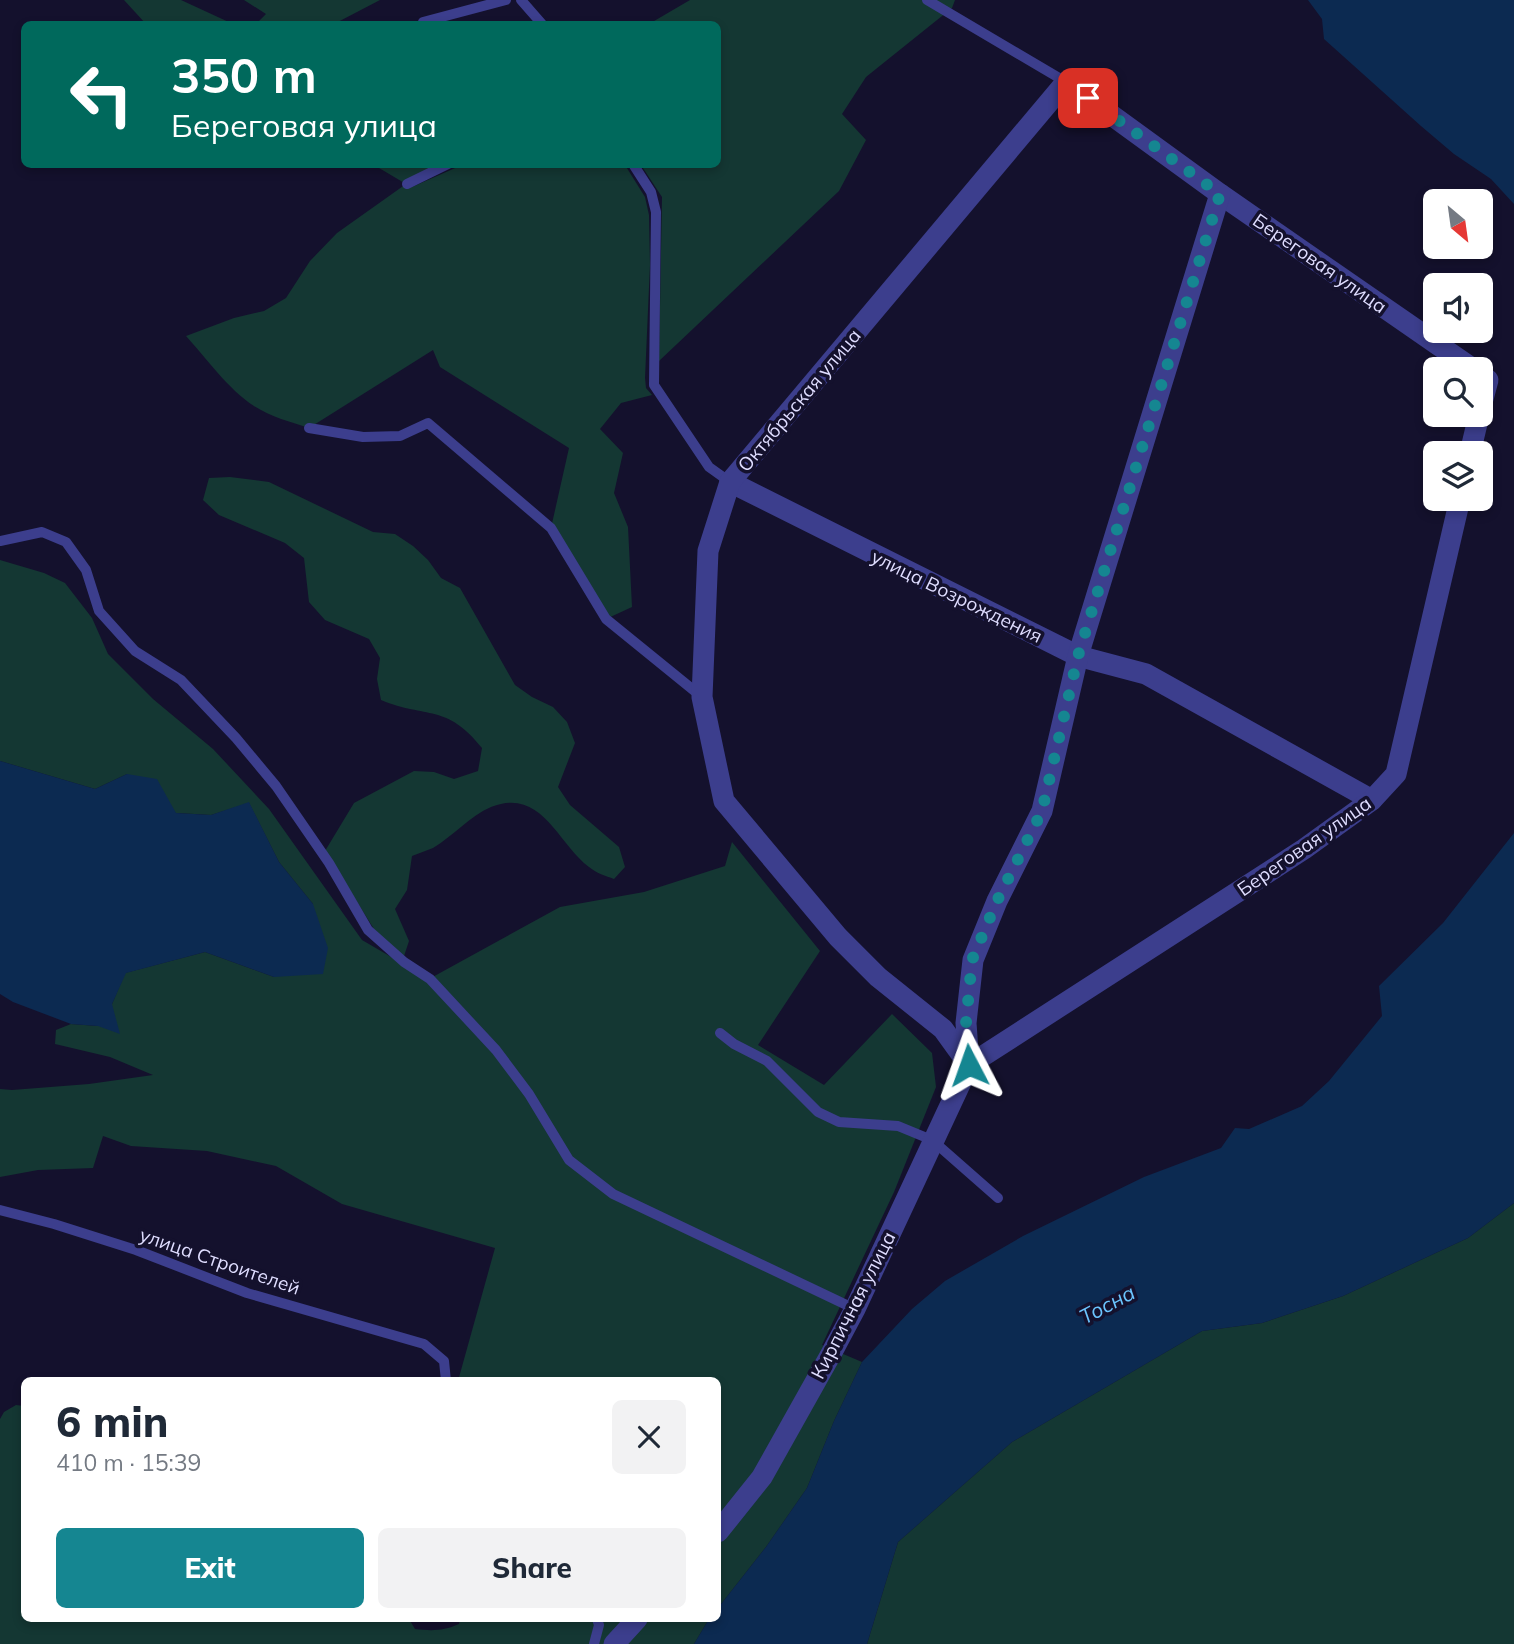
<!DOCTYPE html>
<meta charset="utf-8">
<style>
:root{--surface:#fff;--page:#f2f2f3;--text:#1f2937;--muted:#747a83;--accent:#158691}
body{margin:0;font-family:Mulish,sans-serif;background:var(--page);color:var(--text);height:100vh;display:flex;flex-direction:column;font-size:26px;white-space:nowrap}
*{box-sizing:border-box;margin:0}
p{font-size:23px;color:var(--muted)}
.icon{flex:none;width:38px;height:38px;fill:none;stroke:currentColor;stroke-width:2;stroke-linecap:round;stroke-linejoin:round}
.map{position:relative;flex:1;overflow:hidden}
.sheet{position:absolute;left:21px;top:1377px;width:700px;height:245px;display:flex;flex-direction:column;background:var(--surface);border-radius:10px;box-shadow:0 4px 10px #0003}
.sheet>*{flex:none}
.guide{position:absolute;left:21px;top:21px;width:700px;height:147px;border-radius:10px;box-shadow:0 4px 10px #0003;background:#00695c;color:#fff;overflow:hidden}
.needle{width:46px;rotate:151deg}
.buttons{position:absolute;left:1423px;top:189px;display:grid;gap:14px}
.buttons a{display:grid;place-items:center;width:70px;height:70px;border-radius:10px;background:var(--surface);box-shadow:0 4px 10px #0003;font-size:35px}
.pin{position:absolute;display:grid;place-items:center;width:60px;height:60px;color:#fff;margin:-30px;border-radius:14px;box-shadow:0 4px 10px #0006}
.me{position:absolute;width:77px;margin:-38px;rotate:356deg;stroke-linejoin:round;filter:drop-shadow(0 0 5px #0008)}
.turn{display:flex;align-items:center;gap:24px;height:147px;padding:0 35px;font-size:32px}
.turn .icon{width:91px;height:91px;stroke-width:2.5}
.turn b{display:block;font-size:49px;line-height:60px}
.round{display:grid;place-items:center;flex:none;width:74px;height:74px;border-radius:10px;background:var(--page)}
.overview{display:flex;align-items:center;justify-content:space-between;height:119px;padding:0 35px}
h1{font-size:42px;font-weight:800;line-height:52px}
.button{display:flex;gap:14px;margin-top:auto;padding:14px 35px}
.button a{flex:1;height:80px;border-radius:10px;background:var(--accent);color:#fff;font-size:28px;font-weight:800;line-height:80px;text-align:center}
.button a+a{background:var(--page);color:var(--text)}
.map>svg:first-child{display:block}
</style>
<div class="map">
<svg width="1514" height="1644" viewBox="0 0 1514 1644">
<rect width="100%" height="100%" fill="#14112d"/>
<g fill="#143733">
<path d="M 124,0 L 181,0 L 233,24 L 146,24 Z"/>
<path d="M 244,0 L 380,0 L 334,24 L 256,24 L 266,14 Z"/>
<path d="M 690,0 L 955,0 L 952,8 L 866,77 L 842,114 L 866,140 L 839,191 L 659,361 L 662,197 L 641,165 L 718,164 L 718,24 L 649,24 Z"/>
<path d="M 374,165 L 448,165 L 412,187 L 462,165 L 625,165 L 645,197 L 649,215 L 650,265 L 645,378 L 646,388 L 652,395 L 621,403 L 600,429 L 623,453 L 614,493 L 628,527 L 632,607 L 606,619 L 551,528 L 569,448 L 440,367 L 433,350 L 309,428 C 291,422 271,417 254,406 C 228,389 207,359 186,336 L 234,318 L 264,311 L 286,298 L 310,261 L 337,233 L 406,184 Z"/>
<path d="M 230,477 L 269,482 L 373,532 L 395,534 L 413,546 L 428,560 L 441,578 L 460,588 L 515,685 L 532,697 L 553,707 L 567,722 L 575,743 L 558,787 L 570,805 L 619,847 L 625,867 L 614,879 C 606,876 596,873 589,867 C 557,843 542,787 491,807 C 470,816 453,836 433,848 C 426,851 419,853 412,856 L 407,890 L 395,909 L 409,941 L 403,959 L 374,929 L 325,851 L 354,803 L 414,771 L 434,772 L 454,779 L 478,771 L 482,748 C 446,703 427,719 381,700 L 377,679 L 380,658 L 369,639 L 325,620 L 309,602 L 304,558 L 285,543 L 219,515 L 203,500 L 209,478 Z"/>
<path d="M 0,560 L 44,573 L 65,583 L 92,618 L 108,654 L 153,699 L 213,749 L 269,809 L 362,940 L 429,979 L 560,907 L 644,892 L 725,866 L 732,842 L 820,951 L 758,1045 L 824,1085 L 892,1014 L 932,1053 L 936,1087 L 894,1192 L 822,1345 L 862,1362 L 834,1421 L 807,1488 L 766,1547 L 718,1608 L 718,1381 L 458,1381 L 495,1248 L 342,1204 L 276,1166 L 207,1151 L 131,1146 L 103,1136 L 93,1168 L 38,1170 L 0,1177 L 0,1089 L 12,1090 L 89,1084 L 153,1075 L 110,1057 L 55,1044 L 56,1030 L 71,1024 L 98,1026 L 112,1004 L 125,973 L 205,952 L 274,977 L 313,904 L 279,862 L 249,803 L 211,815 L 176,813 L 127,774 L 95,789 L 0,761 Z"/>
<path d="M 1514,1203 L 1514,1644 L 867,1644 L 898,1542 L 1012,1442 L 1202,1331 L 1262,1323 L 1343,1296 L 1468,1238 Z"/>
<path d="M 16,1405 L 24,1406 L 24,1619 L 409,1619 L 415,1629 C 432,1631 443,1631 459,1624 L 460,1619 L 709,1619 L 694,1644 L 0,1644 L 0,1419 L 4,1412 Z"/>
</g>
<g fill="#0c2a51">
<path d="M 1308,0 L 1514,0 L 1514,204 L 1491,179 L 1454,154 L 1421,126 L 1324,39 L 1322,19 Z"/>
<path d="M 0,761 L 95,789 L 127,774 L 157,779 L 176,813 L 211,815 L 249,802 L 279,862 L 313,904 L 328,948 L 323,974 L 274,977 L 205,952 L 126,973 L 112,1004 L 120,1034 L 98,1026 L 71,1024 L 13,1002 L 0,994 Z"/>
<path d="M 1514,833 L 1514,1203 L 1468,1238 L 1343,1296 L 1262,1323 L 1202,1331 L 1012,1442 L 898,1542 L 867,1644 L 694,1644 L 709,1619 L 718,1619 L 718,1608 L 766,1547 L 807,1488 L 834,1421 L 862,1362 L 912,1309 L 945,1281 L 1023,1236 L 1144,1177 L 1221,1148 L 1235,1128 L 1249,1129 L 1302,1106 L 1329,1081 L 1382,1016 L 1379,986 L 1443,923 Z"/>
</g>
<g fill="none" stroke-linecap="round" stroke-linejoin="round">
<g stroke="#3c3e8d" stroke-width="10">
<path d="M 521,0 L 542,24"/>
<path d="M 927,0 L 1066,82"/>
<path d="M 423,22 L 506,0"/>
<path d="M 633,164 L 651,192 L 656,212 L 654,385 L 709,467 L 730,482"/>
<path d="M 407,184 L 448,164"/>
<path d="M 309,428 L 363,437 L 400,436 L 428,423 L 551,528 L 606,619 L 702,697"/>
<path d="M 0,541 L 42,532 L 66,542 L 86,570 L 99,611 L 135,651 L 181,680 L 236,738 L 276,786 L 329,863 L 368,930 L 404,962 L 430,979 L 496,1050 L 529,1094 L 569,1160 L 613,1194 L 855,1309"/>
<path d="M 720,1033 L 734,1044 L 767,1061 L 818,1112 L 839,1122 L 898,1126 L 932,1140 L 998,1198"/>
<path d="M 0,1210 L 54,1224 L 136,1250 L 247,1293 L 424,1344 L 444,1361 L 446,1381"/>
<path d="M 594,1644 L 599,1625 L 597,1619"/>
</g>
<g stroke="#3c3e8d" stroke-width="21">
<path d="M 1480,375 L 1488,380 L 1480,410"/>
<path d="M 1470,453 L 1479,415"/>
<path d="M 730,482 L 1078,656 L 1146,674 L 1372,800"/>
<path d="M 969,1065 L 943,1029 L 878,977 L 838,937 L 724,801 L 702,697 L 708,551 L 730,482 L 1066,82 L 1220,194 L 1473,369"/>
<path d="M 969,1065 L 1304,849 L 1372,800 L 1396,774 L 1460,499"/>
<path d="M 718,1532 L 762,1477 L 831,1354 L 855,1309 L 969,1065 L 966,1023 L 973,960 L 997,901 L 1042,811 L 1078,656 L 1220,194"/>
<path d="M 614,1644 L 637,1619"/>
</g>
</g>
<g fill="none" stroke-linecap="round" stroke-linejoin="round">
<path stroke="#158691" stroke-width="12" stroke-dasharray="0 21.6" d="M 969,1065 L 966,1023 L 972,960 L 997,901 L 1042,811 L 1078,656 L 1220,194 L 1088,98"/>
</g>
<g text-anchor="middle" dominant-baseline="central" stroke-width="7" stroke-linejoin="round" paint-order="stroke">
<g font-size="19" fill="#dfddff" stroke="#14112d">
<text transform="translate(1320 263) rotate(35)">Береговая улица</text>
<text transform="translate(799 400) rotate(-50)">Октябрьская улица</text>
<text transform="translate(957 596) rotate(26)">улица Возрождения</text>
<text transform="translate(1304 846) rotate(-35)">Береговая улица</text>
<text transform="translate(220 1261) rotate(19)">улица Строителей</text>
<text transform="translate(853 1305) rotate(-63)">Кирпичная улица</text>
</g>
<g font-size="21" font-style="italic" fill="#6bc5ff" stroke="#14112d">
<text transform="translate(1107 1304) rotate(-28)">Тосна</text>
</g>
</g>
</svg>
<div class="buttons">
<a><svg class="needle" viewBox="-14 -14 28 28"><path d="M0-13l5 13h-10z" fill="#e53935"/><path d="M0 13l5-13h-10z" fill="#747a83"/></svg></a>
<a><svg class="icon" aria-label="sound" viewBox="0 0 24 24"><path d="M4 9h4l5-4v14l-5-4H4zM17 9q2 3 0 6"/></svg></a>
<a><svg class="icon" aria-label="search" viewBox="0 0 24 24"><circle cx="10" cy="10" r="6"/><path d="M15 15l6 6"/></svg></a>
<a><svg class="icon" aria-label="layers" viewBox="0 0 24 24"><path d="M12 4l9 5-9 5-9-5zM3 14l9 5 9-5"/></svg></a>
</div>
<div class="pin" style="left:1088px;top:98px;background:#d93025"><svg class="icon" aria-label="arrive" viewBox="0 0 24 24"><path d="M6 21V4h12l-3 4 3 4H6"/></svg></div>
<svg class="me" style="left:969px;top:1065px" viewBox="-20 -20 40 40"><path d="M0-17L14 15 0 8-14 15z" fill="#158691" stroke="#fff" stroke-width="4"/></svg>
<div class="guide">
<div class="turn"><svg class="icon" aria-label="left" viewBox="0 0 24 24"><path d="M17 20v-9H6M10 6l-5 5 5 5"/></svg><div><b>350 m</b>Береговая улица</div></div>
</div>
<section class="sheet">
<div class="overview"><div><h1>6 min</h1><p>410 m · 15:39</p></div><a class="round"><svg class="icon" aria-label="close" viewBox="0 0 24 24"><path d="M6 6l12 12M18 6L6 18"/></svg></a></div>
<div class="button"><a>Exit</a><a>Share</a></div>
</section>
</div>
